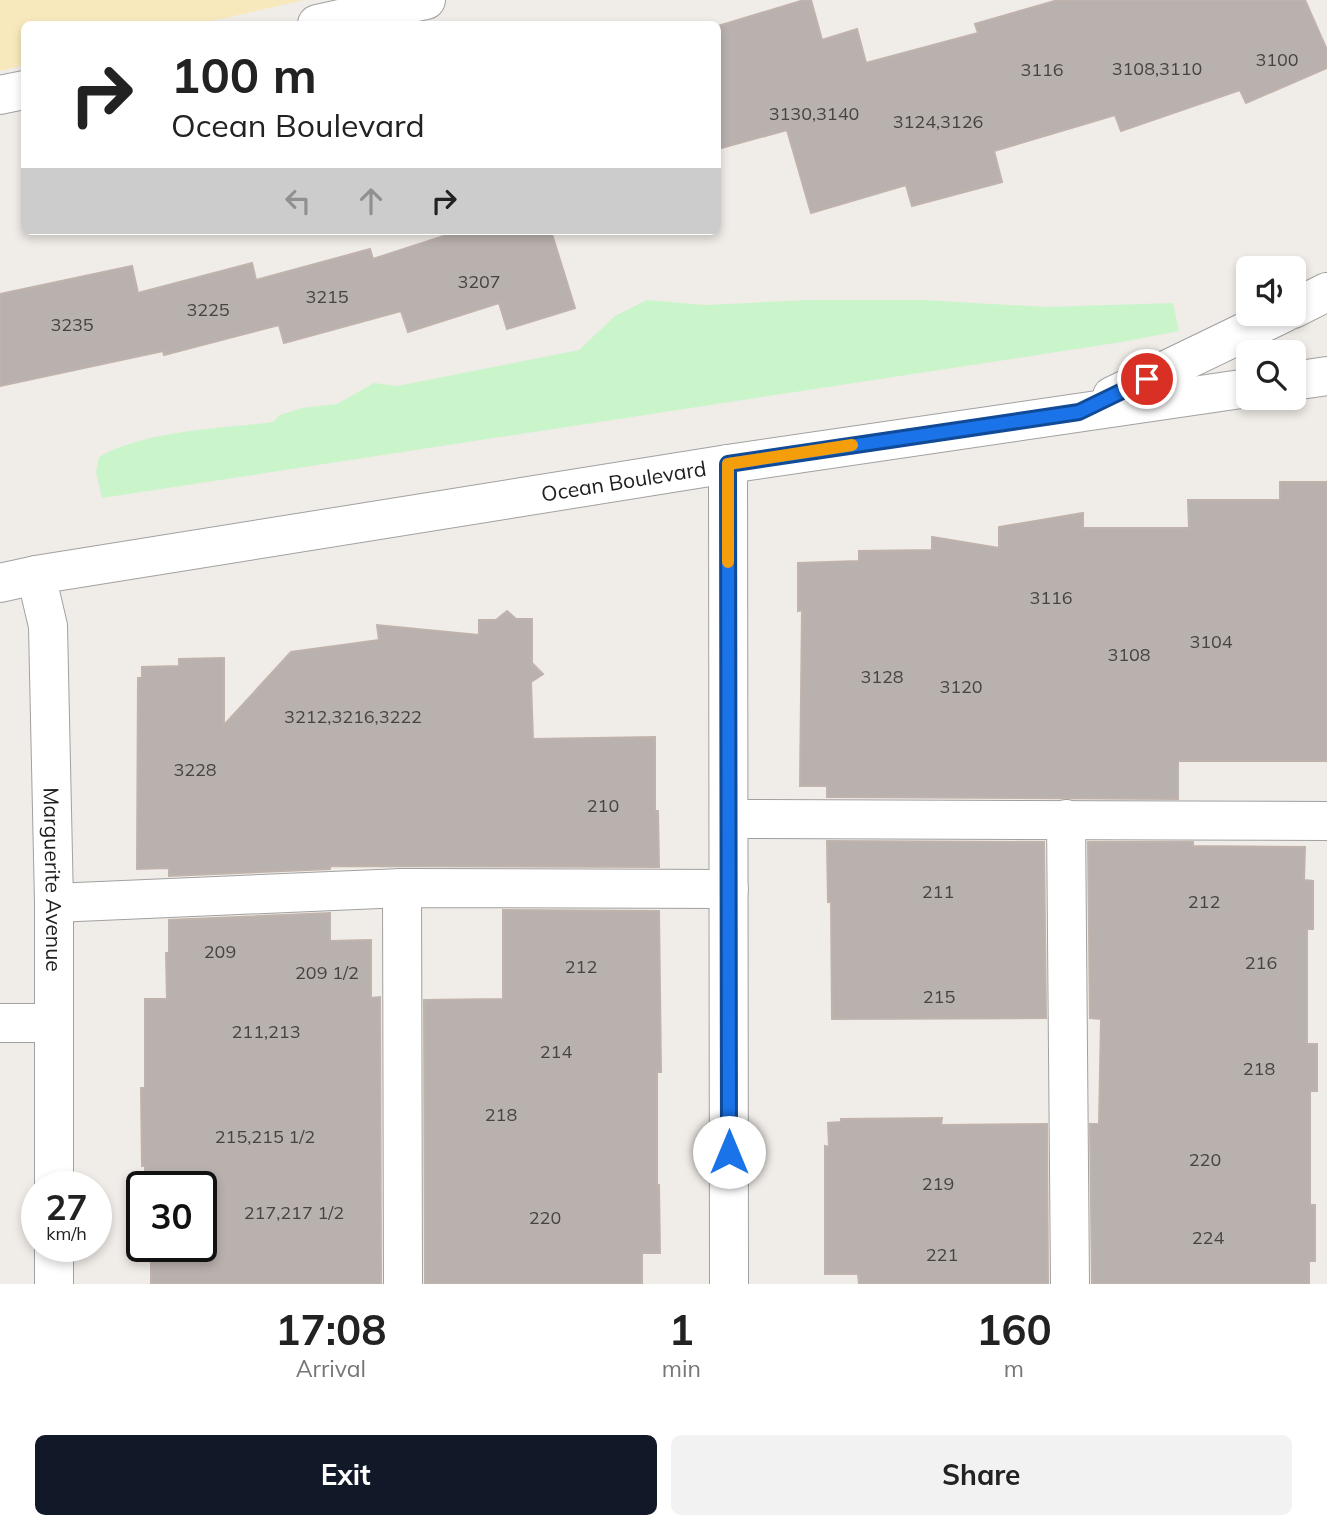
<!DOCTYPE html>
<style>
:root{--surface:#fff;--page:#f2f2f2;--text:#222;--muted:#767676;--accent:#111827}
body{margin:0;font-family:Mulish,sans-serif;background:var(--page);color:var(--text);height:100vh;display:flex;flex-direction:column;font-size:26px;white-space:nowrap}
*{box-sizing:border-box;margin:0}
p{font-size:23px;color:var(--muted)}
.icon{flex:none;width:38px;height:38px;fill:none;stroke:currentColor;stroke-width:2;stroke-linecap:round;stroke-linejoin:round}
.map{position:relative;height:1284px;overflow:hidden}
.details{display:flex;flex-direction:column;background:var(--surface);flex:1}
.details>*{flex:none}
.banner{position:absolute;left:21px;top:21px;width:700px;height:214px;border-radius:10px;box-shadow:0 4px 10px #0003;background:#fff;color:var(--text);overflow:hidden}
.buttons{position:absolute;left:1236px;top:256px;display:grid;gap:14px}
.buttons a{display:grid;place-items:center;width:70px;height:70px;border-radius:10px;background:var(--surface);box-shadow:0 4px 10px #0003;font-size:35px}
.speed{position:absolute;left:21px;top:1171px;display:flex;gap:14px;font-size:35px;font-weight:700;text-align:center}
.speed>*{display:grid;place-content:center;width:91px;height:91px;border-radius:50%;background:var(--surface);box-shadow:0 4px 10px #0003;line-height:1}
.speed small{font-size:18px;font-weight:400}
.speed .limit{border:4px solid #111;border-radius:10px;background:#fff;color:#111}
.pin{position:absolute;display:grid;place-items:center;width:60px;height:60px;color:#fff;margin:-30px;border:4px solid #fff;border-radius:50%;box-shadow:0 2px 7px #0007}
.me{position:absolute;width:77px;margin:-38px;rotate:0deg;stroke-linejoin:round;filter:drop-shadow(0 0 5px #0008)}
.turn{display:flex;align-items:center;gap:24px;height:147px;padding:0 35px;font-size:32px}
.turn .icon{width:91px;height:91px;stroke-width:2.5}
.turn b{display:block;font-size:49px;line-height:60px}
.lanes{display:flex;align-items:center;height:66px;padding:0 35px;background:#0003;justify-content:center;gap:35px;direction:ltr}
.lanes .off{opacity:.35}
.eta{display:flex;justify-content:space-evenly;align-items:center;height:119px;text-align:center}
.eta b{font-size:42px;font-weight:700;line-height:49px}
.action{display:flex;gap:14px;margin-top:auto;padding:14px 35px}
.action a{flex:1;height:80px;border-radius:10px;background:var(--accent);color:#fff;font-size:28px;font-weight:700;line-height:80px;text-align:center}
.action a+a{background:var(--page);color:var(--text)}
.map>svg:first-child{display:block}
</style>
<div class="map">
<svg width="1327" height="1284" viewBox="0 0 1327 1284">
<rect width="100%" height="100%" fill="#f0ece7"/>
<path fill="#f8e9bd" d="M 0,0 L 304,0 L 199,24 L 24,24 L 24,65 L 0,71 Z"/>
<path fill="#caf5ca" d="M 647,300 L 705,305 L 809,300 L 923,300 L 1046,307 L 1173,303 L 1179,331 L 1122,342 L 102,498 L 96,472 L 99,457 C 146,430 219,429 273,422 L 280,415 L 302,408 L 337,404 L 374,383 L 397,386 L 579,350 L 615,316 Z"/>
<g fill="#b9b1ad" stroke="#c0b3ab" stroke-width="2">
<path d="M 804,0 L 811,0 L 822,40 L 857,29 L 866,63 L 978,33 L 975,24 L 1058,0 L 1305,0 L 1327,50 L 1327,68 L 1246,103 L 1240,90 L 1121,131 L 1115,115 L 994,151 L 1002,182 L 912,206 L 906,185 L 811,213 L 787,130 L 718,149 L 718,26 Z"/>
<path d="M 459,231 L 551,231 L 575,308 L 507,329 L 499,303 L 408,332 L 401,311 L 284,343 L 279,325 L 164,355 L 163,351 L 0,386 L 0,294 L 132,266 L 138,293 L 252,263 L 256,280 L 370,249 L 373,259 Z"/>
<path d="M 1280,482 L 1327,482 L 1327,761 L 1178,761 L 1178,799 L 827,797 L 827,786 L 800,786 L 802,610 L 798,611 L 798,563 L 859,561 L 859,551 L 932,550 L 932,537 L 999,548 L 999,527 L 1083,513 L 1083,528 L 1189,528 L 1188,500 L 1280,500 Z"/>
<path d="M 507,611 L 516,619 L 532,619 L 532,663 L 543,674 L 531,682 L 533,739 L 655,737 L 655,811 L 658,811 L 659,867 L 330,866 L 330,869 L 169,876 L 169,868 L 137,869 L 138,678 L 142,678 L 142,667 L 179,666 L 179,659 L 224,658 L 224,725 L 291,652 L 379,640 L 377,625 L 479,635 L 479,620 L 496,620 Z"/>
<path d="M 827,841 L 1044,842 L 1046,1018 L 832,1019 L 831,902 L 828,902 Z"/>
<path d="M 1088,842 L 1193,842 L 1193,846 L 1305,847 L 1304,880 L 1313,881 L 1313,929 L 1307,929 L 1307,1044 L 1317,1044 L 1317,1091 L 1310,1091 L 1310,1205 L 1315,1205 L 1315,1261 L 1309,1261 L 1309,1284 L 1092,1284 L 1090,1124 L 1099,1124 L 1101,1019 L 1090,1018 Z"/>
<path d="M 503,910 L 659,911 L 661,1072 L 657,1072 L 657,1185 L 659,1185 L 660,1253 L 642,1253 L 642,1284 L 425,1284 L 424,1000 L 503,999 Z"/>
<path d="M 330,913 L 330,941 L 371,940 L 371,998 L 380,997 L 381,1284 L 151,1284 L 151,1252 L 146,1252 L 146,1246 L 201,1246 L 201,1186 L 145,1186 L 145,1166 L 142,1166 L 141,1088 L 145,1088 L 145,999 L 167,999 L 166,953 L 169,953 L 169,920 Z"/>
<path d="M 942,1118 L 941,1125 L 1047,1124 L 1048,1284 L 859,1284 L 858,1274 L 825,1274 L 825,1146 L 829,1147 L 828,1123 L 841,1122 L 841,1119 Z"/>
</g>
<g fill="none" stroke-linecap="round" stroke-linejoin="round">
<g stroke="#a1a1a1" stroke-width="40">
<g id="minor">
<path d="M 317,24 L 426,0"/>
<path d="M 0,95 L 24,90"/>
<path d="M 1293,309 L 1327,292"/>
<path d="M 1293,381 L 1327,376"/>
<path d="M 1112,396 L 1284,313"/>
<path d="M 728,464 L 729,1284"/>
<path id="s1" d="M 36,575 L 48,626 L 54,903 L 54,1186"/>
<path id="s2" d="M 0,583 L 36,575 L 728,464 L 1248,388"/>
<path d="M 729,819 L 1327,821"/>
<path d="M 1066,819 L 1070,1284"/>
<path d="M 402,888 L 403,1284"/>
<path d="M 54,903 L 402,888 L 729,889"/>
<path d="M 0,1023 L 53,1023"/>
<path d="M 54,1246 L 54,1284"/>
</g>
</g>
<use href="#minor" stroke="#fff" stroke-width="38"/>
</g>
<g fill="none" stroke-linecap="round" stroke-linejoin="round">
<g stroke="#114b97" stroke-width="18">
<path id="route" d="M 729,1152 L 728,464 L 1079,412 L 1147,379"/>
</g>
<use href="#route" stroke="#1a73e8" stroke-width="12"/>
<path stroke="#f59e0b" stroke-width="12" d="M 728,562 L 728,464 L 852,445"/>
</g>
<g text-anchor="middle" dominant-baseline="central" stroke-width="5" stroke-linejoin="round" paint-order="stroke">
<g font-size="18" fill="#464443">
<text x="1277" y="59">3100</text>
<text x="1157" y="68">3108,3110</text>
<text x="1042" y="69">3116</text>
<text x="814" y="113">3130,3140</text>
<text x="938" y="121">3124,3126</text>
<text x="479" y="281">3207</text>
<text x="327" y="296">3215</text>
<text x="208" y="309">3225</text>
<text x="72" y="324">3235</text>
<text x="1051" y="597">3116</text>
<text x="1211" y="641">3104</text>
<text x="1129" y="654">3108</text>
<text x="882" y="676">3128</text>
<text x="961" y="686">3120</text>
<text x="353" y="716">3212,3216,3222</text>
<text x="195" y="769">3228</text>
<text x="603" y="805">210</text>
<text x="938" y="891">211</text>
<text x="1204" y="901">212</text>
<text x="220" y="951">209</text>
<text x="1261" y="962">216</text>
<text x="581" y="966">212</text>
<text x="327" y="972">209 1/2</text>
<text x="939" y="996">215</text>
<text x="266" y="1031">211,213</text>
<text x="556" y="1051">214</text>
<text x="1259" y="1068">218</text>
<text x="501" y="1114">218</text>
<text x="265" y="1136">215,215 1/2</text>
<text x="1205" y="1159">220</text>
<text x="938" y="1183">219</text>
<text x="294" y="1212">217,217 1/2</text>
<text x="545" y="1217">220</text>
<text x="1208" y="1237">224</text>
<text x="942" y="1254">221</text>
</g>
<g font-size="21" fill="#202020" stroke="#fff">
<text stroke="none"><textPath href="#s2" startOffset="632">Ocean Boulevard</textPath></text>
<text stroke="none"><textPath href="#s1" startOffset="306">Marguerite Avenue</textPath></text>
</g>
</g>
</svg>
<div class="buttons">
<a><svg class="icon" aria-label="sound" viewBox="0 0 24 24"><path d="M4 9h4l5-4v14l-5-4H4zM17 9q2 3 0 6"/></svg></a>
<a><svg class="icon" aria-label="search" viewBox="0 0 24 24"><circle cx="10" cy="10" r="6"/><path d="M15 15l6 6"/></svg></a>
</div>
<div class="speed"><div>27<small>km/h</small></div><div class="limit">30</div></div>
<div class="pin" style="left:1147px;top:379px;background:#d93025"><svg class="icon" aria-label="arrive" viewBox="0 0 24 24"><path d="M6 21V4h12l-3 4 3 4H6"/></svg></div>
<svg class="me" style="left:729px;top:1152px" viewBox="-20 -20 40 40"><circle r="19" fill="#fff"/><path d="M0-13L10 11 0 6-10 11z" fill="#1a73e8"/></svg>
<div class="banner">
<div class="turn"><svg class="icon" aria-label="right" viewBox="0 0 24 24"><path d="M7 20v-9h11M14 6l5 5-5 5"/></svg><div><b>100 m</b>Ocean Boulevard</div></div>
<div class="lanes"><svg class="icon off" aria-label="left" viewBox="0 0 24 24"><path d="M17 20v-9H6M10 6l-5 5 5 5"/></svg><svg class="icon off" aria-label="ahead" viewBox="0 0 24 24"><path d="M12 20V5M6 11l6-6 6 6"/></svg><svg class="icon" aria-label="right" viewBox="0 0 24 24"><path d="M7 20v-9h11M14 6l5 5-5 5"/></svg></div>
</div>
</div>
<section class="details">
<div class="eta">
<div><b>17:08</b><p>Arrival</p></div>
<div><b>1</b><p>min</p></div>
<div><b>160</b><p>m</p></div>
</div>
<div class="action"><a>Exit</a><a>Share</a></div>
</section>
